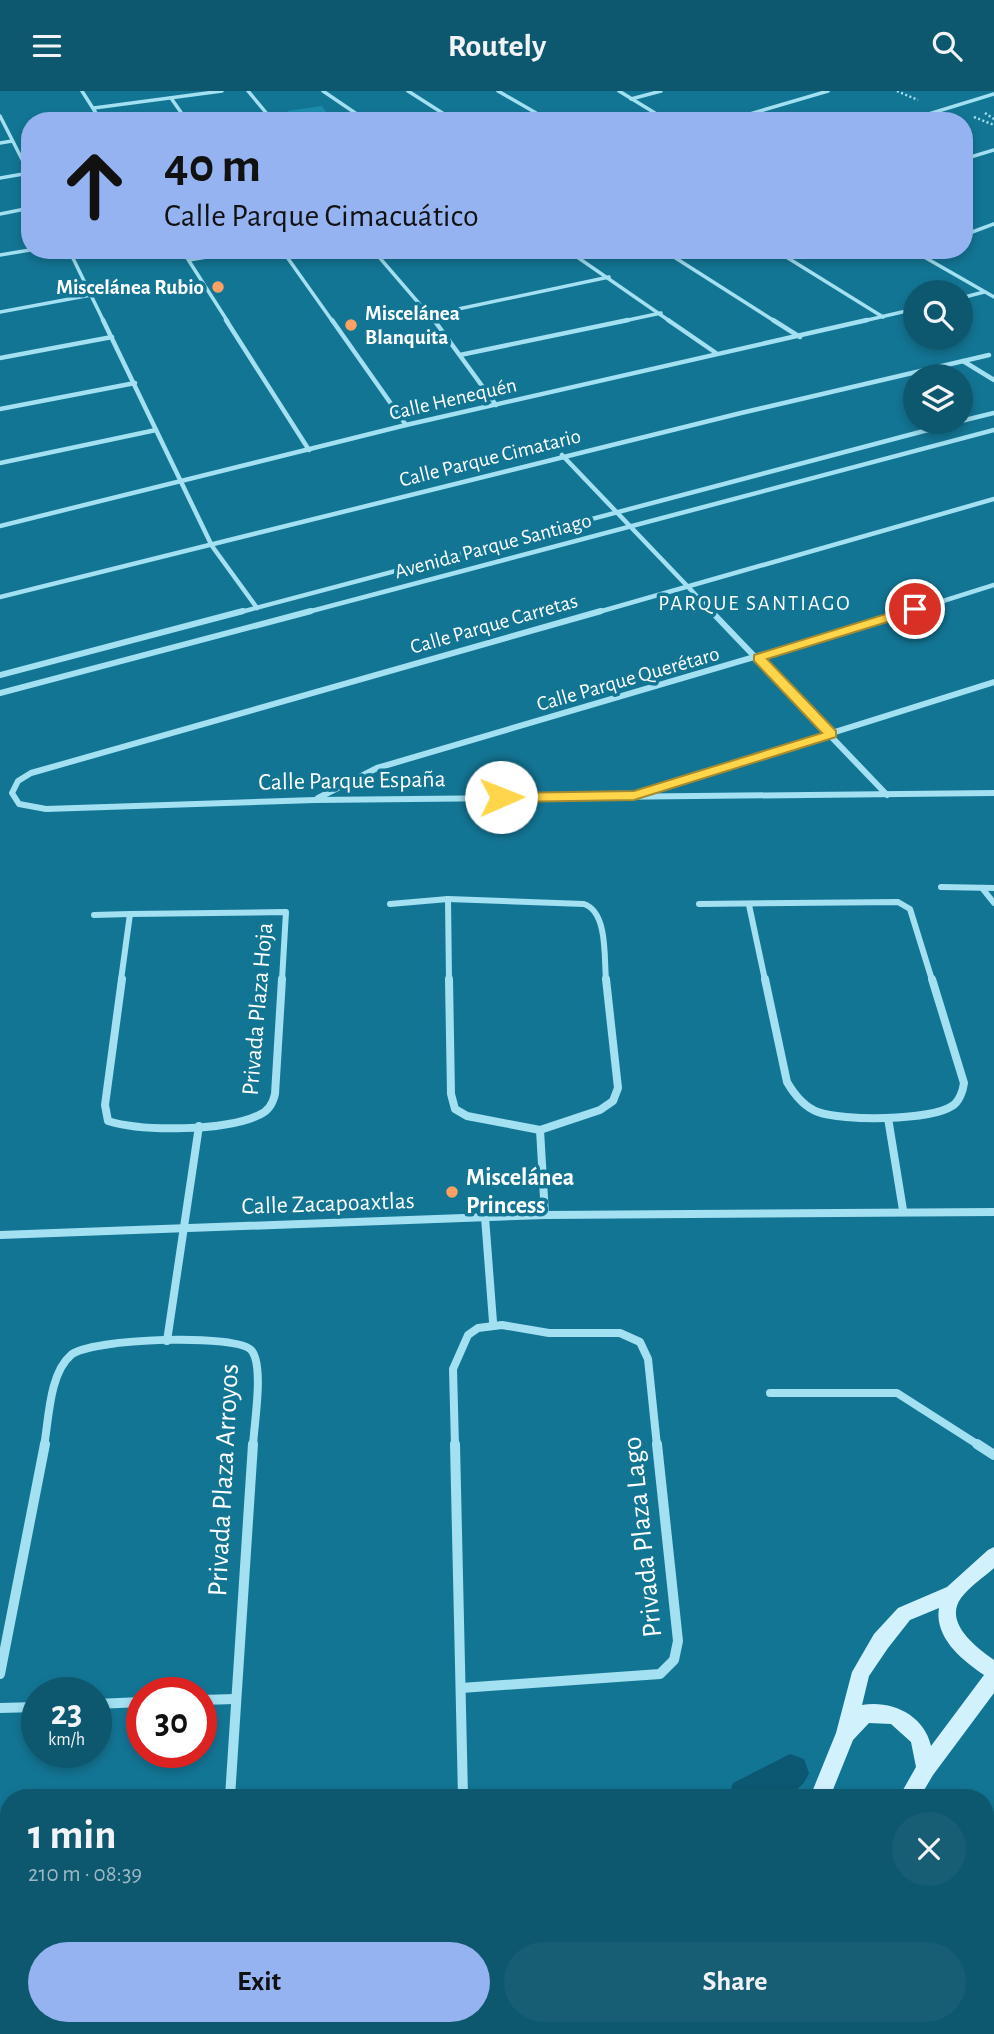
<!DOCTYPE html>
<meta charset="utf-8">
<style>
:root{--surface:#0e586f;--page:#175e74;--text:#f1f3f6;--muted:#9bb8c3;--accent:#95b2f1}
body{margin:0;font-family:"Alegreya Sans",sans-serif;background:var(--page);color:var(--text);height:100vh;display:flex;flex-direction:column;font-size:26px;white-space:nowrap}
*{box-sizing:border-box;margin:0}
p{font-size:23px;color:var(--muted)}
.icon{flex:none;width:38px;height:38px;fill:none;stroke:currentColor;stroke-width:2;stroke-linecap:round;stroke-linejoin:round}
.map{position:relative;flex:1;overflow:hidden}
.drawer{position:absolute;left:0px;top:1698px;width:994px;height:247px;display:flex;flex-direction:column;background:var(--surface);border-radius:28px 28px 0 0;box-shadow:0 4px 10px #0003}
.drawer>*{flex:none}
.top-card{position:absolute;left:21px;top:21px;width:952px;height:147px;border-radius:28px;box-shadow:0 4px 10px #0003;background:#95b2f1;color:#111;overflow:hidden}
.tools{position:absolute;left:903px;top:189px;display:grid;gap:14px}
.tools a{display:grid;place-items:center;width:70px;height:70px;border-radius:50%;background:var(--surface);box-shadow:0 4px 10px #0003;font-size:35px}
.speed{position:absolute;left:21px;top:1586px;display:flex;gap:14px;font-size:35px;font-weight:700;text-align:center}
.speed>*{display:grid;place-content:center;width:91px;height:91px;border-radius:50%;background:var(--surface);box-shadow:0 4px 10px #0003;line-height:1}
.speed small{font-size:18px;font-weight:400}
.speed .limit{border:10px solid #d22;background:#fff;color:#111}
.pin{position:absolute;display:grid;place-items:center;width:60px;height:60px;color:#fff;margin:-30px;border:4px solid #fff;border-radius:50%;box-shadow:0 2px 7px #0007}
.me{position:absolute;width:77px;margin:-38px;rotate:89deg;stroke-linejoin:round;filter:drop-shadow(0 0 5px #0008)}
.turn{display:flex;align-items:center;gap:24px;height:147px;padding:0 28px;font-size:32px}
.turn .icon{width:91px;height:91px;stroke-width:2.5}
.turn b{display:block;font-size:49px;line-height:60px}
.round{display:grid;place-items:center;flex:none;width:74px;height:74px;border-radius:37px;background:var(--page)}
.head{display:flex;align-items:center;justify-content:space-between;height:119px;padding:0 28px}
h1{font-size:42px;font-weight:700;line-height:52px}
.cta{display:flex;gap:14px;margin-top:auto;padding:14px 28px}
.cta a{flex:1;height:80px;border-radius:42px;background:var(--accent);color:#111;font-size:28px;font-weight:700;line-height:80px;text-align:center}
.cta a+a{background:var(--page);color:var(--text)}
header{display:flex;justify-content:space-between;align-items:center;height:91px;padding:0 28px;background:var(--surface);font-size:32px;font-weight:700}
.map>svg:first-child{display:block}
</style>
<header><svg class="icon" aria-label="menu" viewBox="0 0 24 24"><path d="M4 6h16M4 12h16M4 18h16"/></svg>Routely<svg class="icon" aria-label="search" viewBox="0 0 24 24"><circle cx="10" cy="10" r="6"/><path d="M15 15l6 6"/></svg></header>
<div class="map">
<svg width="994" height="1943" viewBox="0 0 994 1943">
<rect width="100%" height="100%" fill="#137594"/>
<g fill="#1b8cae">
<path d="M 322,15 L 332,30 L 294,30 L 287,20 Z"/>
<path d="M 273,1936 L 562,1936 L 555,1943 L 255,1943 Z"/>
</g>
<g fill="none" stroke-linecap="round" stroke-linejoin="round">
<g fill="#0c5771" fill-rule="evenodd">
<path d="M 790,1663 L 804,1668 L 809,1682 C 796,1715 758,1706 728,1706 L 733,1692 Z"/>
<path d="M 186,1936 L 243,1936 L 240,1943 L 183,1943 Z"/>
</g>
<g stroke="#a2e0f2" stroke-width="2.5" stroke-dasharray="2 2.5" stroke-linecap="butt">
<path d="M 897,0 L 918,9"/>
<path d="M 985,22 L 994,28"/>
<path d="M 974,26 L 994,34"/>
</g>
<g stroke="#a2e0f2" stroke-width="3.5">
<path d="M 82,0 L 101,30"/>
<path d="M 248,0 L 273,30"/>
<path d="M 323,0 L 367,30"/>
<path d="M 408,0 L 455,30"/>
<path d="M 498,0 L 550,30"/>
<path d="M 619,0 L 668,30"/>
<path d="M 171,7 L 187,30"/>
<path d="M 631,8 L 661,0"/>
<path d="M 94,17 L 222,0"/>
<path d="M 0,25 L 30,84"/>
<path d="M 508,30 L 537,23"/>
<path d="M 726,30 L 828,0"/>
<path d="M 906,30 L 994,3"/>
<path d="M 0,52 L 12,50"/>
<path d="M 964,68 L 994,59"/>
<path d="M 0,87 L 29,82"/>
<path d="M 0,123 L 30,117"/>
<path d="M 964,144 L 994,133"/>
<path d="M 69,159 L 104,231"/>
<path d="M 182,159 L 228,231"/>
<path d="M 282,159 L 333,231"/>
<path d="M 373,159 L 435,231"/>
<path d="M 567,159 L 671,231"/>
<path d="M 663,159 L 776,231"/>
<path d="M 775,159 L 883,226"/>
<path d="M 912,159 L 994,206"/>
<path d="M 0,164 L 30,159"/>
<path d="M 189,169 L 248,159"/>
<path d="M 961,207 L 984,201"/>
<path d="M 0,221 L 91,204"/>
<path d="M 430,224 L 609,186"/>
<path d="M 619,231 L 661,222"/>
<path d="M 859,231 L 915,218"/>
</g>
<g stroke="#a2e0f2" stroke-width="4.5">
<path d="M 103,229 L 212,455 L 257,517"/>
<path d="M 226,229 L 309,359"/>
<path d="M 332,229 L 406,334"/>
<path d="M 434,229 L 496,314"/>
<path d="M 668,229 L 716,262"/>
<path d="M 773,229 L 800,246"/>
<path d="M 460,264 L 628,229"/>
<path d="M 0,267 L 112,246"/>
<path d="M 963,270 L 994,289"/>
<path d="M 0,318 L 135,292"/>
<path d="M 961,330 L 994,322"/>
<path d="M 562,364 L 713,522"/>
<path d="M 0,372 L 156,339"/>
<path d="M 0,435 L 406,334 L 867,229"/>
<path d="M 0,506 L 741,322 L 989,264"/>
<path d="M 237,522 L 958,331"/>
<path d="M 304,522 L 994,339"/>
<path d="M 595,522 L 994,408"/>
<path d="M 905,522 L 994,494"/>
</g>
<g stroke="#a2e0f2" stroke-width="6">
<path d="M 601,520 L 31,682 L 18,690 L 12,702 L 19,713 L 46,718 L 315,709 L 994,702"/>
<path d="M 711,520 L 887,704"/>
<path d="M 0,584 L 243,520"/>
<path d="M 0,602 L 311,520"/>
<path d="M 641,702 L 994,591"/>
<path d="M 318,707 L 377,677 L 911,520"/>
<path d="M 941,796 L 994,797"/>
<path d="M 982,797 L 994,812"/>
<path d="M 448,808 L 584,813 C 608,821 604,867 606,889"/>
<path d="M 448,808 L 449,889"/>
<path d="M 390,813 L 448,808"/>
<path d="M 699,813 L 898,811 L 910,818 L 932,889"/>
<path d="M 749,814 L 765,889"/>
<path d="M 130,823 L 286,821 L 282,889"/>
<path d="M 94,824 L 130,823"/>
<path d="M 121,889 L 130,823"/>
</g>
<g stroke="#a2e0f2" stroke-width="8">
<path d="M 122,888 L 105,1014 L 108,1030 C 143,1041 226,1040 259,1024 C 269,1020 273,1012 275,1003 L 282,888"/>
<path d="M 449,888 L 451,1003 L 455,1018 L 467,1025 L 540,1039 L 600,1019 L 613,1010 L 618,997 L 606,888"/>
<path d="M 765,888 L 787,991 C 794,1003 804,1016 818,1021 C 842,1030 930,1030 952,1015 C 959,1011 963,1000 964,992 L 932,888"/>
<path d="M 888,1027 L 903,1119"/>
<path d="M 540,1039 L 545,1124"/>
<path d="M 485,1126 L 493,1231"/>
<path d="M 0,1144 L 545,1124 L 994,1121"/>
<path d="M 167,1250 L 199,1035"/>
<path d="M 770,1302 L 897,1302 L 980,1355"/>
<path d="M 44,1355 C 49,1328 49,1283 71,1264 C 90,1247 240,1242 252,1260 C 264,1277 254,1333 253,1355"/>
<path d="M 455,1355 L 453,1278 L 468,1244 L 478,1237 L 502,1234 L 549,1242 L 620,1242 L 640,1251 L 648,1268 L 657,1355"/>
</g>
<g stroke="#a2e0f2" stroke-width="10">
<path d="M 455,1353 L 463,1706"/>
<path d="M 977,1353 L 994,1364"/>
<path d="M 0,1583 L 45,1353"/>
<path d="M 461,1597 L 660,1583 L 674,1569 L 678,1550 L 657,1353"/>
<path d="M 201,1609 L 235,1608"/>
<path d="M 96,1613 L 142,1611"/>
<path d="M 0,1617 L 37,1616"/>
<path d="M 230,1706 L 253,1353"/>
<path d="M 0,1868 L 9,1868"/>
<path d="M 985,1899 L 994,1896"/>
</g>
<g fill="#d1f1fc" fill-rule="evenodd">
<path d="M 994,1456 L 994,1477 C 984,1486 969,1496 961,1507 C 943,1532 977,1557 994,1569 L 994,1602 L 933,1684 L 920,1706 L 899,1706 L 916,1676 L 911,1651 L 891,1633 L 869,1632 L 853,1649 L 830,1706 L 810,1706 L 836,1642 L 852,1581 L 874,1543 L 898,1517 L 947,1496 L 988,1459 ZM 939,1517 C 934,1547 963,1570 984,1584 L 931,1655 C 924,1624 892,1609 862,1614 L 869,1585 L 888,1557 L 910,1529 Z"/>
<path d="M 603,1936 L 628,1936 L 625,1943 L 600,1943 Z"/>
<path d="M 762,1936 L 785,1936 L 782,1943 L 759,1943 Z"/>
</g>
</g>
<path fill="#ffd54a" stroke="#a68a30" stroke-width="2" d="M 915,514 L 920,515 L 920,521 L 767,568 L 836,640 L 836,646 L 634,709 L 501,711 L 494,706 L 501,702 L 634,700 L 822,642 L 754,570 L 754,564 Z"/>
<g fill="#ffa163" stroke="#137594" stroke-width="2.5">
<circle cx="218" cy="196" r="7"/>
<circle cx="351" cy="234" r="7"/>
<circle cx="452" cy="1101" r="7"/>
</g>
<g text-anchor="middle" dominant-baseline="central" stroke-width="7" stroke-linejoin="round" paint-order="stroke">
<g font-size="21" font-weight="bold" fill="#fff" stroke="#137594" text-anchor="end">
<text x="204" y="196">Miscelánea Rubio</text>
<text x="365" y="222" text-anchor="start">Miscelánea<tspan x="365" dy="24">Blanquita</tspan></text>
</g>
<g font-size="21" fill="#fff" stroke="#137594">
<text transform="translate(453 308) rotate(-13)">Calle Henequén</text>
<text transform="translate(490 367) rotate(-14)">Calle Parque Cimatario</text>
<text transform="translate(493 455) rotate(-15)">Avenida Parque Santiago</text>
<text transform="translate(494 533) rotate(-16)">Calle Parque Carretas</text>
<text transform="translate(628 588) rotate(-16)">Calle Parque Querétaro</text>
</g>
<g font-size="21" letter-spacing="2" fill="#fff" stroke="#137594">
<text x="755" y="512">PARQUE SANTIAGO</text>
</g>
<g font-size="24" fill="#fff" stroke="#137594">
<text transform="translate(352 690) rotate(-1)">Calle Parque España</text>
<text transform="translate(258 918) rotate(-85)">Privada Plaza Hoja</text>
<text transform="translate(328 1113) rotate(-2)">Calle Zacapoaxtlas</text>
</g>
<g font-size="24" font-weight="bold" fill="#fff" stroke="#137594" text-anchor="start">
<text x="466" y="1087">Miscelánea<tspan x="466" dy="28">Princess</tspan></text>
</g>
<g font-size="28" fill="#fff" stroke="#137594">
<text transform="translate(224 1389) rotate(-87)">Privada Plaza Arroyos</text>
<text transform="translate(643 1446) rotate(-96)">Privada Plaza Lago</text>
</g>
</g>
</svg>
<div class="tools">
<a><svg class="icon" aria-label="search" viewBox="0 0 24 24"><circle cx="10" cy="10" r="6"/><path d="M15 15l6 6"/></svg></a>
<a><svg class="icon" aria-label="layers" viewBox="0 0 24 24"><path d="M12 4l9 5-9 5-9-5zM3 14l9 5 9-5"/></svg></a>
</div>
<div class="speed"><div>23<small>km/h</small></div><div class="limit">30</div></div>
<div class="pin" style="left:915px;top:518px;background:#d93025"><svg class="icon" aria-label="arrive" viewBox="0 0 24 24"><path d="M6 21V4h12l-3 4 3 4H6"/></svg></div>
<svg class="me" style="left:501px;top:706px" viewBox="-20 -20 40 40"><circle r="19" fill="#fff"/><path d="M0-13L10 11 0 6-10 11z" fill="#ffd54a"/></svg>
<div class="top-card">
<div class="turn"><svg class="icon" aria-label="ahead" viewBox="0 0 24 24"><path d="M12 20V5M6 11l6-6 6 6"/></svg><div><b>40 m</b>Calle Parque Cimacuático</div></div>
</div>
<section class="drawer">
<div class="head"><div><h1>1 min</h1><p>210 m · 08:39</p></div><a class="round"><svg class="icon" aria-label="close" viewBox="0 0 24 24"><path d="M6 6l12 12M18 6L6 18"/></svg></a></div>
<div class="cta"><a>Exit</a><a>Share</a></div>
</section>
</div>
